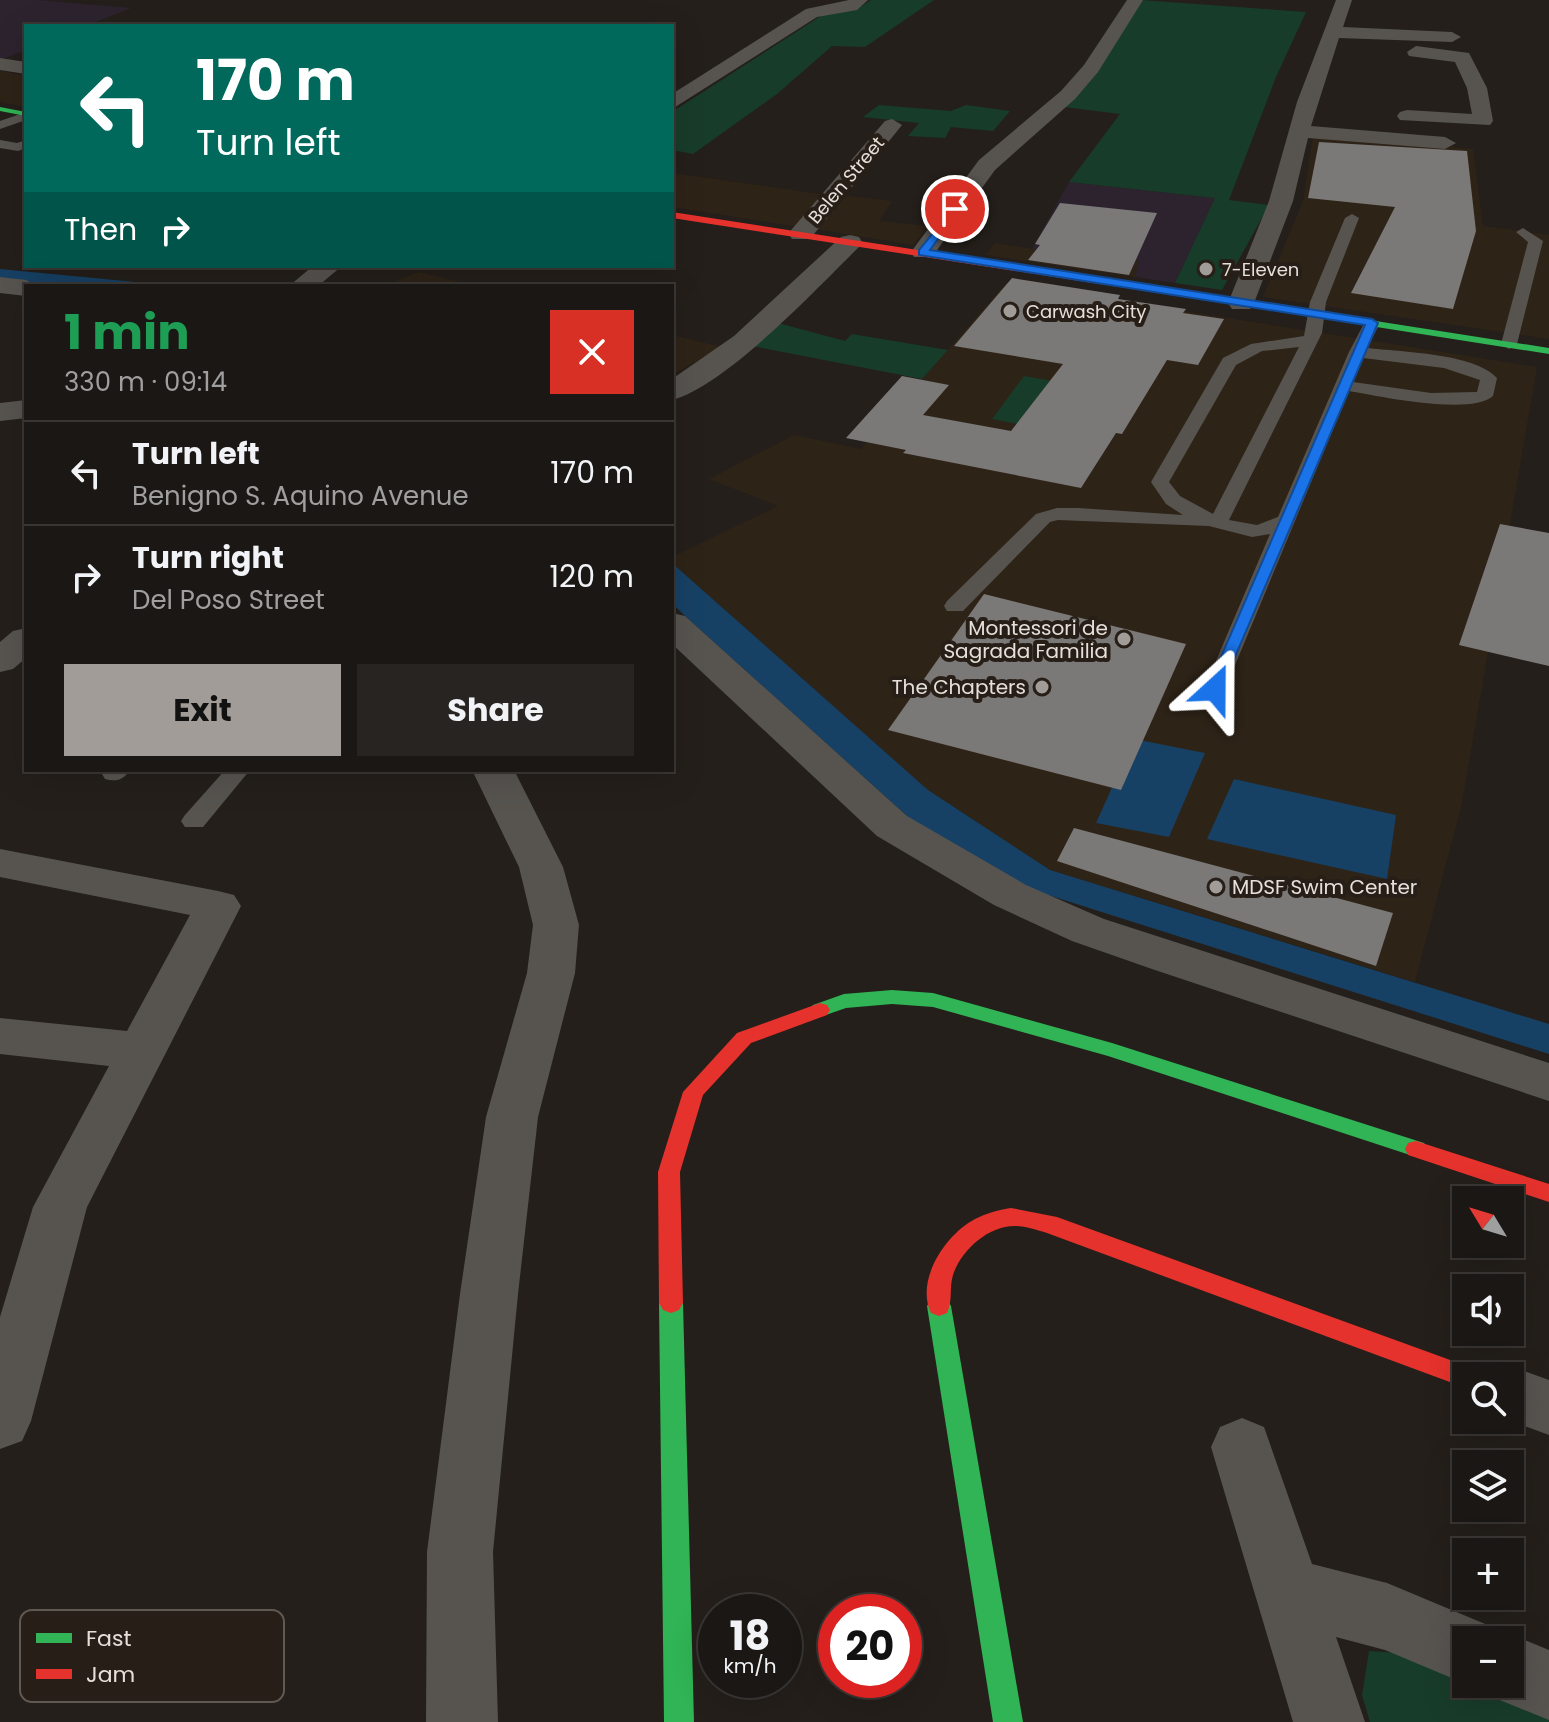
<!DOCTYPE html>
<meta charset="utf-8">
<style>
:root{--surface:#1b1714;--page:#282422;--text:#f1f3f6;--muted:#a09fa0;--line:#393634;--accent:#a19c97}
body{margin:0;font-family:Poppins,sans-serif;background:var(--page);color:var(--text);height:100vh;display:flex;flex-direction:column;font-size:30px;white-space:nowrap}
*{box-sizing:border-box;margin:0}
p{font-size:26px;color:var(--muted)}
.icon{flex:none;width:44px;height:44px;fill:none;stroke:currentColor;stroke-width:2;stroke-linecap:round;stroke-linejoin:round}
.map{position:relative;flex:1;overflow:hidden}
.panel{position:absolute;left:24px;top:284px;width:650px;height:488px;display:flex;flex-direction:column;background:var(--surface);border-radius:0px;box-shadow:0 8px 32px #0002,0 0 0 2px var(--line)}
.panel>*{flex:none}
.banner{position:absolute;left:24px;top:24px;width:650px;height:244px;border-radius:0px;box-shadow:0 8px 32px #0002,0 0 0 2px var(--line);background:#00695c;color:#fff;overflow:hidden}
.needle{width:52px;rotate:308deg}
.controls{position:absolute;left:1452px;top:1186px;display:grid;gap:16px}
.controls a{display:grid;place-items:center;width:72px;height:72px;border-radius:0px;background:var(--surface);box-shadow:0 8px 32px #0002,0 0 0 2px var(--line);font-size:40px}
.speed{position:absolute;left:698px;top:1594px;display:flex;gap:16px;font-size:40px;font-weight:700;text-align:center}
.speed>*{display:grid;place-content:center;width:104px;height:104px;border-radius:50%;background:var(--surface);box-shadow:0 8px 32px #0002,0 0 0 2px var(--line);line-height:1}
.speed small{font-size:20px;font-weight:400}
.speed .limit{border:12px solid #d22;background:#fff;color:#111}
.pin{position:absolute;display:grid;place-items:center;width:68px;height:68px;color:#fff;margin:-34px;border:4px solid #fff;border-radius:50%;box-shadow:0 2px 8px #0007}
.me{position:absolute;width:88px;margin:-44px;rotate:24deg;stroke-linejoin:round;filter:drop-shadow(0 0 6px #0008)}
.turn{display:flex;align-items:center;gap:28px;height:168px;padding:0 40px;font-size:36px}
.turn .icon{width:104px;height:104px;stroke-width:2.5}
.turn b{display:block;font-size:56px;line-height:68px}
.then{display:flex;align-items:center;height:76px;padding:0 40px;background:#0003;gap:16px;font-size:30px}
.round{display:grid;place-items:center;flex:none;width:84px;height:84px;border-radius:0px;background:var(--page)}
.summary{display:flex;align-items:center;justify-content:space-between;height:136px;padding:0 40px}
h1{font-size:48px;font-weight:700;line-height:60px;color:#1e9e55}
.button{display:flex;gap:16px;margin-top:auto;padding:16px 40px}
.button a{flex:1;height:92px;border-radius:0px;background:var(--accent);color:#111;font-size:32px;font-weight:700;line-height:92px;text-align:center}
.button a+a{background:var(--page);color:var(--text)}
ul{padding:0;list-style:none}
li{display:flex;align-items:center;gap:24px;height:104px;padding:0 40px;border-top:2px solid var(--line)}
li div{flex:1}
li b{display:block;font-size:30px}
li em{font-style:normal}
.map>svg:first-child{display:block}
</style>
<div class="map">
<svg width="1549" height="1722" viewBox="0 0 1549 1722">
<rect width="100%" height="100%" fill="#241f1a"/>
<g fill="#2e2317">
<path d="M 0,71 L 26,76 L 26,107 L 0,102 Z"/>
<path d="M 1313,136 L 1473,149 L 1483,226 L 1549,235 L 1549,339 L 1263,297 L 1303,201 Z"/>
<path d="M 672,173 L 827,195 L 799,227 L 672,207 Z"/>
<path d="M 841,195 L 892,201 L 879,221 L 928,226 L 913,245 L 810,228 Z"/>
<path d="M 995,243 L 1033,249 L 1140,260 L 1135,277 L 986,255 Z"/>
<path d="M 419,272 L 477,286 L 384,286 Z"/>
<path d="M 1006,283 L 1537,367 L 1462,803 L 1415,982 L 1050,870 L 928,790 L 672,563 L 672,557 L 778,506 L 709,479 L 794,435 L 861,449 Z"/>
<path d="M 672,335 L 722,347 L 672,375 Z"/>
</g>
<g fill="#2c232f">
<path d="M 0,0 L 37,0 L 131,8 L 96,22 L 100,23 L 93,26 L 26,26 L 26,50 L 0,60 Z"/>
<path d="M 1069,182 L 1215,198 L 1175,283 L 1135,277 L 1139,260 L 1032,249 Z"/>
</g>
<g fill="#183c2a">
<path d="M 871,0 L 934,0 L 865,47 L 832,46 L 777,94 L 693,154 L 672,150 L 672,112 L 827,12 L 856,10 Z"/>
<path d="M 1141,0 L 1306,12 L 1276,77 L 1229,200 L 1269,205 L 1222,290 L 1175,283 L 1215,198 L 1069,182 L 1120,114 L 1064,107 Z"/>
<path d="M 879,105 L 951,111 L 966,105 L 1010,111 L 993,131 L 951,127 L 945,138 L 908,136 L 919,123 L 863,117 Z"/>
<path d="M 778,323 L 845,341 L 852,334 L 948,350 L 922,379 L 752,346 Z"/>
<path d="M 1024,376 L 1075,385 L 1044,429 L 992,419 Z"/>
<path d="M 1369,1651 L 1398,1653 L 1549,1718 L 1549,1722 L 1370,1722 L 1362,1695 Z"/>
</g>
<g fill="#174164">
<path d="M 0,269 L 146,283 L 161,286 L 64,286 L 0,279 Z"/>
<path d="M 672,563 L 928,790 L 1050,870 L 1549,1024 L 1549,1054 L 1026,888 L 917,825 L 686,617 L 672,603 Z"/>
<path d="M 1134,739 L 1205,753 L 1169,837 L 1096,823 Z"/>
<path d="M 1234,779 L 1396,815 L 1387,879 L 1207,839 Z"/>
</g>
<g fill="#7b7878">
<path d="M 1319,142 L 1467,151 L 1476,231 L 1453,309 L 1351,293 L 1395,207 L 1308,198 Z"/>
<path d="M 1060,203 L 1157,213 L 1129,275 L 1028,260 L 1040,245 L 1035,244 Z"/>
<path d="M 1012,278 L 1120,295 L 1118,299 L 1186,309 L 1183,313 L 1224,319 L 1198,365 L 1167,360 L 1122,434 L 1116,433 L 1081,488 L 903,453 L 906,450 L 846,438 L 902,376 L 949,385 L 923,415 L 1011,431 L 1063,364 L 954,346 Z"/>
<path d="M 1500,524 L 1549,533 L 1549,666 L 1459,645 Z"/>
<path d="M 984,594 L 1186,644 L 1121,790 L 888,730 Z"/>
<path d="M 1074,828 L 1393,913 L 1376,966 L 1057,861 Z"/>
</g>
<g fill="none" stroke-linecap="round" stroke-linejoin="round">
<g fill="#575450" fill-rule="evenodd">
<path d="M 26,112 L 26,120 L 0,129 L 0,121 Z"/>
<path d="M 0,140 L 17,143 L 26,140 L 26,148 L 18,151 L 0,148 Z"/>
<path d="M 1352,214 L 1359,218 L 1326,302 L 1322,333 L 1229,520 L 1257,525 L 1278,517 L 1349,352 L 1366,320 L 1372,318 L 1380,323 L 1367,348 C 1401,352 1474,353 1497,378 L 1493,396 C 1471,416 1378,396 1349,391 L 1223,694 L 1207,694 L 1204,689 L 1270,534 L 1252,537 L 1209,526 L 1058,520 L 1050,522 L 963,611 L 947,611 L 944,606 L 947,601 L 1036,514 L 1057,508 L 1078,508 L 1183,515 L 1166,504 L 1151,482 L 1223,358 L 1251,344 L 1304,336 L 1310,302 L 1345,218 ZM 1299,347 L 1213,514 L 1180,496 L 1169,482 L 1236,365 L 1262,351 ZM 1363,358 L 1444,368 L 1480,380 L 1477,392 L 1431,393 L 1353,382 Z"/>
<path d="M 1523,228 L 1543,241 L 1517,344 L 1509,349 L 1501,344 L 1528,242 L 1516,232 Z"/>
<path d="M 105,770 L 130,770 C 123,780 117,782 105,779 L 102,774 Z"/>
<path d="M 225,770 L 250,770 L 203,827 L 185,827 L 181,821 L 185,815 Z"/>
</g>
<g fill="#575450" fill-rule="evenodd">
<path d="M 849,0 L 868,0 L 857,10 L 817,17 L 672,109 L 672,94 L 806,9 Z"/>
<path d="M 1127,0 L 1143,0 L 1098,72 L 1075,99 L 995,170 L 932,257 L 914,257 L 911,252 L 979,160 L 1061,91 L 1084,65 Z"/>
<path d="M 1336,0 L 1352,0 L 1343,27 L 1452,32 L 1461,37 L 1452,42 L 1339,38 L 1311,126 L 1445,137 L 1456,143 L 1445,149 L 1308,138 L 1293,201 L 1254,303 L 1250,309 L 1232,309 L 1228,303 L 1269,201 L 1297,102 Z"/>
<path d="M 1416,46 L 1469,53 L 1487,88 L 1493,121 L 1490,125 L 1400,120 L 1397,116 L 1400,112 L 1407,110 L 1472,114 L 1467,88 L 1455,62 L 1409,56 L 1407,52 Z"/>
<path d="M 0,58 L 26,62 L 26,74 L 0,70 Z"/>
<path d="M 892,119 L 902,125 L 810,239 L 792,239 L 789,234 L 792,229 L 885,121 Z"/>
<path d="M 850,235 L 859,237 L 862,242 L 859,247 C 817,288 726,386 672,400 L 672,379 L 734,336 L 841,237 Z"/>
<path d="M 313,266 L 342,266 L 318,286 L 289,286 Z"/>
<path d="M 0,277 L 26,280 L 38,286 L 26,286 L 26,296 L 0,293 Z"/>
<path d="M 26,400 L 26,418 L 0,421 L 0,403 Z"/>
<path d="M 672,613 L 685,616 L 907,816 L 1026,885 L 1104,919 L 1549,1063 L 1549,1101 L 1152,969 L 1072,941 L 994,905 L 877,836 L 672,644 Z"/>
<path d="M 26,628 L 26,658 L 13,669 L 0,672 L 0,642 L 13,631 Z"/>
<path d="M 472,770 L 514,770 L 563,867 L 579,925 L 575,973 L 538,1117 L 518,1294 L 493,1552 L 498,1722 L 426,1722 L 427,1552 L 460,1294 L 486,1117 L 527,973 L 533,925 L 519,867 Z"/>
<path d="M 0,849 L 218,891 L 234,895 L 241,906 L 87,1207 L 31,1421 L 22,1441 L 0,1449 L 0,1317 L 33,1207 L 109,1066 L 0,1054 L 0,1018 L 127,1031 L 190,915 L 0,877 Z"/>
<path d="M 1510,1366 L 1549,1380 L 1549,1435 L 1508,1420 L 1510,1376 L 1487,1376 Z"/>
<path d="M 1242,1418 L 1264,1427 L 1312,1564 L 1387,1583 L 1490,1626 L 1496,1640 L 1510,1634 L 1549,1650 L 1549,1720 L 1485,1694 L 1481,1684 L 1510,1684 L 1510,1640 L 1466,1640 L 1466,1684 L 1385,1650 L 1336,1637 L 1365,1722 L 1293,1722 L 1211,1447 L 1220,1427 Z"/>
</g>
<g fill="#30b455" fill-rule="evenodd">
<path d="M 0,107 L 26,112 L 26,116 L 0,111 Z"/>
<path d="M 1119,281 L 1549,348 L 1549,354 L 1115,286 L 1114,284 Z"/>
<path d="M 892,990 L 933,993 L 1112,1043 L 1424,1143 L 1427,1149 L 1424,1155 L 1416,1157 L 1108,1056 L 933,1007 L 892,1004 L 846,1008 L 820,1017 L 813,1015 L 810,1010 L 813,1005 L 844,994 Z"/>
<path d="M 671,1293 L 679,1296 L 683,1303 L 694,1722 L 664,1722 L 659,1303 L 663,1296 Z"/>
<path d="M 939,1296 L 947,1299 L 951,1306 L 1023,1722 L 993,1722 L 927,1306 L 931,1299 Z"/>
</g>
<g fill="#e5322d" fill-rule="evenodd">
<path d="M 672,212 L 1119,281 L 1124,284 L 1119,287 L 672,218 Z"/>
<path d="M 820,1003 L 827,1005 L 830,1010 L 827,1015 L 751,1043 L 703,1095 L 680,1172 L 683,1303 L 679,1310 L 671,1313 L 663,1310 L 659,1303 L 658,1172 L 683,1092 L 737,1033 Z"/>
<path d="M 1416,1141 L 1549,1184 L 1549,1202 L 1408,1155 L 1405,1149 L 1408,1143 Z"/>
<path d="M 1011,1208 L 1057,1217 L 1475,1369 L 1478,1376 L 1466,1376 L 1466,1388 L 1047,1233 C 1037,1230 1026,1226 1016,1226 C 989,1225 961,1250 953,1275 C 949,1288 953,1301 947,1313 L 939,1316 L 931,1313 C 915,1280 946,1234 975,1219 C 987,1213 998,1210 1011,1208 Z"/>
</g>
</g>
<path fill="#1a73e8" stroke="#114b97" stroke-width="2" d="M 955,206 L 960,209 L 930,250 L 1372,319 L 1378,323 L 1220,692 L 1215,694 L 1207,689 L 1365,325 L 919,255 L 919,250 Z"/>
<g fill="#a19c97" stroke="#271f17" stroke-width="3">
<circle cx="1206" cy="269" r="8"/>
<circle cx="1010" cy="311" r="8"/>
<circle cx="1124" cy="639" r="8"/>
<circle cx="1042" cy="687" r="8"/>
<circle cx="1216" cy="887" r="8"/>
</g>
<g text-anchor="middle" dominant-baseline="central" stroke-width="8" stroke-linejoin="round" paint-order="stroke">
<g font-size="18" fill="#e5e0da" stroke="#271f17">
<text transform="translate(846 180) rotate(-50)">Belen Street</text>
</g>
<g font-size="18" fill="#e5e0da" stroke="#271f17" text-anchor="start">
<text x="1222" y="269">7-Eleven</text>
<text x="1026" y="311">Carwash City</text>
</g>
<g font-size="20" fill="#e5e0da" stroke="#271f17" text-anchor="end">
<text x="1108" y="628">Montessori de<tspan x="1108" dy="23">Sagrada Familia</tspan></text>
<text x="1026" y="687">The Chapters</text>
<text x="1232" y="887" text-anchor="start">MDSF Swim Center</text>
</g>
</g>
<rect x="20" y="1610" width="264" height="92" rx="12" fill="#271f17" stroke="#605952" stroke-width="2"/>
<rect x="36" y="1633" width="36" height="10" fill="#30b455"/>
<rect x="36" y="1669" width="36" height="10" fill="#e5322d"/>
<g font-size="22" fill="#e5e0da">
<text x="86" y="1646">Fast</text>
<text x="86" y="1682">Jam</text>
</g>
</svg>
<div class="controls">
<a><svg class="needle" viewBox="-14 -14 28 28"><path d="M0-13l5 13h-10z" fill="#e53935"/><path d="M0 13l5-13h-10z" fill="#a09fa0"/></svg></a>
<a><svg class="icon" aria-label="sound" viewBox="0 0 24 24"><path d="M4 9h4l5-4v14l-5-4H4zM17 9q2 3 0 6"/></svg></a>
<a><svg class="icon" aria-label="search" viewBox="0 0 24 24"><circle cx="10" cy="10" r="6"/><path d="M15 15l6 6"/></svg></a>
<a><svg class="icon" aria-label="layers" viewBox="0 0 24 24"><path d="M12 4l9 5-9 5-9-5zM3 14l9 5 9-5"/></svg></a>
<a>+</a>
<a>−</a>
</div>
<div class="speed"><div>18<small>km/h</small></div><div class="limit">20</div></div>
<div class="pin" style="left:955px;top:209px;background:#d93025"><svg class="icon" aria-label="arrive" viewBox="0 0 24 24"><path d="M6 21V4h12l-3 4 3 4H6"/></svg></div>
<svg class="me" style="left:1215px;top:689px" viewBox="-20 -20 40 40"><path d="M0-17L14 15 0 8-14 15z" fill="#1a73e8" stroke="#fff" stroke-width="4"/></svg>
<div class="banner">
<div class="turn"><svg class="icon" aria-label="left" viewBox="0 0 24 24"><path d="M17 20v-9H6M10 6l-5 5 5 5"/></svg><div><b>170 m</b>Turn left</div></div>
<div class="then">Then<svg class="icon" aria-label="right" viewBox="0 0 24 24"><path d="M7 20v-9h11M14 6l5 5-5 5"/></svg></div>
</div>
<section class="panel">
<div class="summary"><div><h1>1 min</h1><p>330 m · 09:14</p></div><a class="round" style="background:#d93025;color:#fff"><svg class="icon" aria-label="close" viewBox="0 0 24 24"><path d="M6 6l12 12M18 6L6 18"/></svg></a></div>
<ul>
<li><svg class="icon" aria-label="left" viewBox="0 0 24 24"><path d="M17 20v-9H6M10 6l-5 5 5 5"/></svg><div><b>Turn left</b><p>Benigno S. Aquino Avenue</p></div><em>170 m</em></li>
<li><svg class="icon" aria-label="right" viewBox="0 0 24 24"><path d="M7 20v-9h11M14 6l5 5-5 5"/></svg><div><b>Turn right</b><p>Del Poso Street</p></div><em>120 m</em></li>
</ul>
<div class="button"><a>Exit</a><a>Share</a></div>
</section>
</div>
